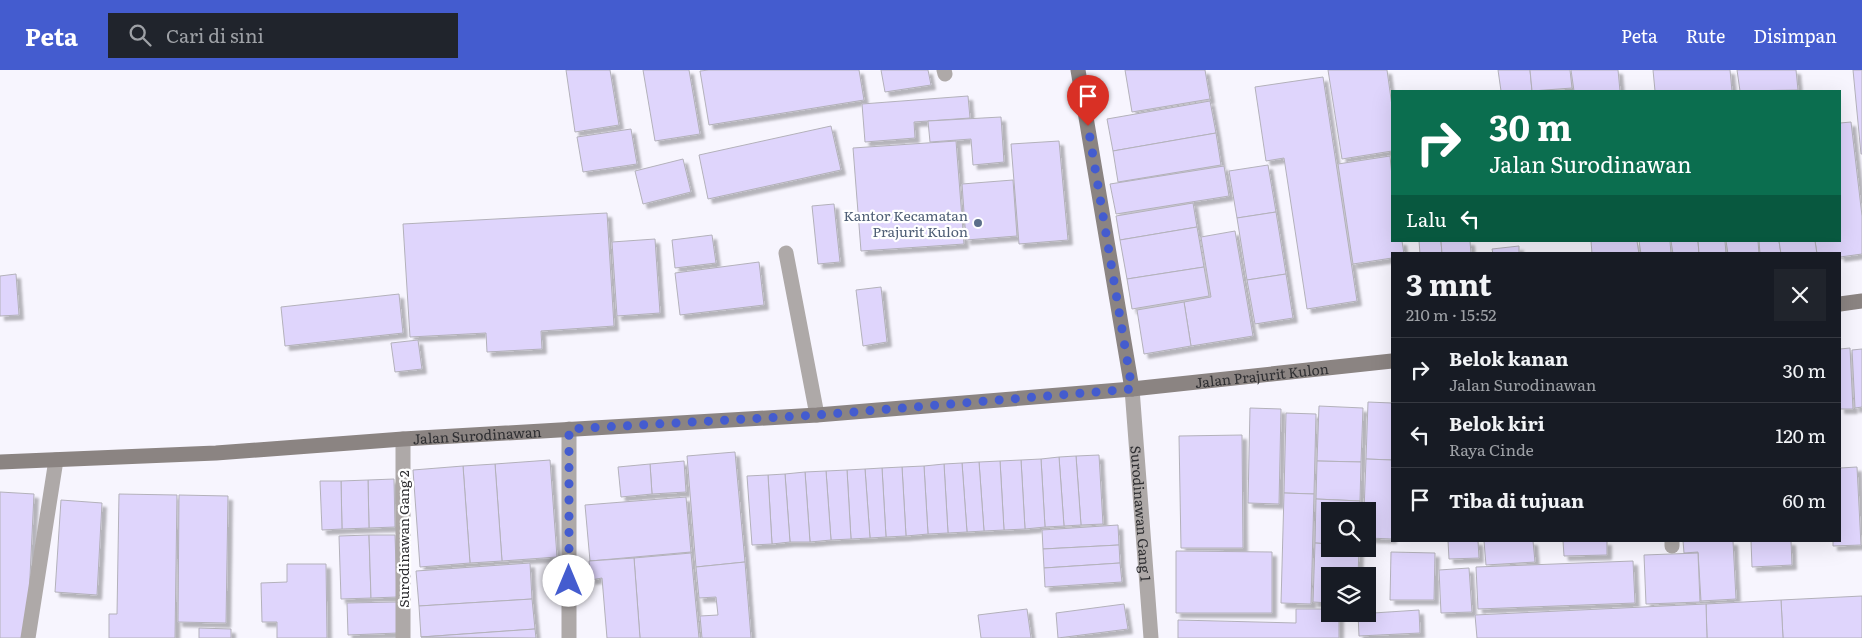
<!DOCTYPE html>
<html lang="id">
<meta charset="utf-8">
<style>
:root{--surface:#171b24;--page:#20242c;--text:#f1f3f6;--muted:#9ea1a6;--line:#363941;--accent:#445ccf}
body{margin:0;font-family:Literata,serif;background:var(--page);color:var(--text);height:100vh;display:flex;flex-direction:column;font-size:19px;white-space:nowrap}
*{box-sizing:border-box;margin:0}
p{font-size:16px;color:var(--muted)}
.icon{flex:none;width:28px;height:28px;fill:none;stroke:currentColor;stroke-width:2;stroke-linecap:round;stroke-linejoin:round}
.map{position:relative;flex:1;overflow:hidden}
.panel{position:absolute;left:1391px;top:182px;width:450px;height:290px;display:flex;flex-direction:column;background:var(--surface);border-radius:0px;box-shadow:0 5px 20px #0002}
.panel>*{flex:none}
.banner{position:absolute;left:1391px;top:20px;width:450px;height:152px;border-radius:0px;box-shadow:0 5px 20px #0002;background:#0b6e4f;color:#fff;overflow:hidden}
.fabs{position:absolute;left:1321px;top:432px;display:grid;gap:10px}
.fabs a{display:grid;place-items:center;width:55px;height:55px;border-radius:0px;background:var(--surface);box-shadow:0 5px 20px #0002;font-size:25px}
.pin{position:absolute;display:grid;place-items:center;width:42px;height:42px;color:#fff;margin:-51px -21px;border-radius:50% 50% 50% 0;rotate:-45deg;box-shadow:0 0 5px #0007}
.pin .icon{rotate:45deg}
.me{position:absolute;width:55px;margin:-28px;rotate:0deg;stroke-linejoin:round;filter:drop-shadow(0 0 4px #0008)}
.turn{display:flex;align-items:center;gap:18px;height:105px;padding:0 15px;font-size:22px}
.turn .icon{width:65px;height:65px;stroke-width:2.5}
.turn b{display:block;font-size:35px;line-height:42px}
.then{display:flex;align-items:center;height:48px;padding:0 15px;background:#0003;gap:10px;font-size:19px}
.round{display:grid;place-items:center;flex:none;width:52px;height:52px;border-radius:0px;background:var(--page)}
.overview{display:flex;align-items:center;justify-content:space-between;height:85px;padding:0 15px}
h1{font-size:30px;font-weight:700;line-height:38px}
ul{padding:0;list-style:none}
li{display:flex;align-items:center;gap:15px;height:65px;padding:0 15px;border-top:1px solid var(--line)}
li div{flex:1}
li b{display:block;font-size:19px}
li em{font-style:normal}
header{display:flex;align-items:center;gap:30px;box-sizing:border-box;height:70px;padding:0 25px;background:var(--accent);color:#fff}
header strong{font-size:24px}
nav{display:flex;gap:28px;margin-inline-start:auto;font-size:18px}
.search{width:350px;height:45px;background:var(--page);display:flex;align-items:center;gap:12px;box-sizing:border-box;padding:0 18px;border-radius:0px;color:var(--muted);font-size:19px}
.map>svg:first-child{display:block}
</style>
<header>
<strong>Peta</strong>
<div class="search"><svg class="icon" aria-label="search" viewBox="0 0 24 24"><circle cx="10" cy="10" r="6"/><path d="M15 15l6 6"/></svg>Cari di sini</div>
<nav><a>Peta</a><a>Rute</a><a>Disimpan</a></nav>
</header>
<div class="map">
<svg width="1862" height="568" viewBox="0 0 1862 568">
<defs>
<filter id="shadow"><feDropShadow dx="4.5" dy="4.5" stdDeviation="1" flood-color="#0004"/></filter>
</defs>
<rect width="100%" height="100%" fill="#f7f5fe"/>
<g fill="#dfd5fc" stroke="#b3b1ba" filter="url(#shadow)">
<path d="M 566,0 L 610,0 L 619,55 L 575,62 Z"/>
<path d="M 643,0 L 689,0 L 700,64 L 655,71 Z"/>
<path d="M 709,0 L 859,0 L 864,30 L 709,55 L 700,1 Z"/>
<path d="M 881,0 L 928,0 L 931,15 L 885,22 Z"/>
<path d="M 1125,0 L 1205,0 L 1210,29 L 1132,42 Z"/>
<path d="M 1328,0 L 1387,0 L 1392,36 L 1392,81 L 1342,89 Z"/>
<path d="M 1498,0 L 1530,0 L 1532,21 L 1501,21 Z"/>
<path d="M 1530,0 L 1570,0 L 1572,18 L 1532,21 Z"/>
<path d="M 1571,0 L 1618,0 L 1620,21 L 1574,21 Z"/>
<path d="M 1653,0 L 1730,0 L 1732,21 L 1655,21 Z"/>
<path d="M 1737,0 L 1796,0 L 1798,20 L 1740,21 Z"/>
<path d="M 1853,0 L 1862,0 L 1862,84 L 1861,84 Z"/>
<path d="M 1323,7 L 1357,231 L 1307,239 L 1284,88 L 1266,91 L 1255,17 Z"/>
<path d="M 968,26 L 970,48 L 914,52 L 915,68 L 865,72 L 862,34 Z"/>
<path d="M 1210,31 L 1216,63 L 1113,81 L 1107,49 Z"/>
<path d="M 1001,47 L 1004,92 L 973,95 L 971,69 L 930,72 L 928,51 Z"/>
<path d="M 1851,52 L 1862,146 L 1862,184 L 1840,187 L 1840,184 L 1817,184 L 1815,171 L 1840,171 L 1840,53 Z"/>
<path d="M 831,56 L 841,100 L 708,129 L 699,85 Z"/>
<path d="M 631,59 L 637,94 L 583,102 L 577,67 Z"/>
<path d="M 1216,63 L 1221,95 L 1118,112 L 1113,81 Z"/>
<path d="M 956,71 L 964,174 L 861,181 L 853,78 Z"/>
<path d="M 1059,71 L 1068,170 L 1019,174 L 1011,74 Z"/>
<path d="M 1390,86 L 1392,106 L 1392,171 L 1402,171 L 1404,184 L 1392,184 L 1392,188 L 1353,194 L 1338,94 Z"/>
<path d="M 683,89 L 691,122 L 643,134 L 635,101 Z"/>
<path d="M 1268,95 L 1276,142 L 1237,148 L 1229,101 Z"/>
<path d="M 1224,96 L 1229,126 L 1116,144 L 1110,114 Z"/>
<path d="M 1013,110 L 1017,166 L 966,170 L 962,114 Z"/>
<path d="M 1193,133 L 1197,157 L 1120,170 L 1116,146 Z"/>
<path d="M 834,134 L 840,192 L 818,194 L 812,136 Z"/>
<path d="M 1276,142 L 1286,204 L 1247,210 L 1237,148 Z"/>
<path d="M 607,143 L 614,256 L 541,261 L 542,279 L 487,282 L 486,263 L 410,267 L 403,154 Z"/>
<path d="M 1197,157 L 1204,197 L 1127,209 L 1120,170 Z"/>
<path d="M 1235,161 L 1253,266 L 1191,276 L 1184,232 L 1211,227 L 1201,167 Z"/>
<path d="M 712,165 L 716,193 L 675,198 L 672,170 Z"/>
<path d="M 655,169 L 660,243 L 617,246 L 612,172 Z"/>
<path d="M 1419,171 L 1441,171 L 1442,184 L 1420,184 Z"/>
<path d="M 1441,171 L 1470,171 L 1471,184 L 1442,184 Z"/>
<path d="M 1591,171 L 1637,171 L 1639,184 L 1592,184 Z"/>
<path d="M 1639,171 L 1670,171 L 1671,184 L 1641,184 Z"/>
<path d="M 1671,171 L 1698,171 L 1699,184 L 1673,184 Z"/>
<path d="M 1698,171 L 1725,171 L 1726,184 L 1699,184 Z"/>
<path d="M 1726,171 L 1758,171 L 1759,184 L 1728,184 Z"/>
<path d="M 1759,171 L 1779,171 L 1781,184 L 1760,184 Z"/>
<path d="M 1779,171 L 1815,171 L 1817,184 L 1781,184 Z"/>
<path d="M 1519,176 L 1519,184 L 1493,184 L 1492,179 Z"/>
<path d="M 759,192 L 764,235 L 680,245 L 675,203 Z"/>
<path d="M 1204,197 L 1209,226 L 1132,239 L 1127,209 Z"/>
<path d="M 16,204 L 19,245 L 0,246 L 0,206 Z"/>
<path d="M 1286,204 L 1293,248 L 1255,254 L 1247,210 Z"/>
<path d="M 881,217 L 887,272 L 863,276 L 856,220 Z"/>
<path d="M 399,224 L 403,263 L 285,276 L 281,237 Z"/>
<path d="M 1184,232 L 1191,276 L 1144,284 L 1137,240 Z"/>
<path d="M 418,270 L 422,299 L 395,302 L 391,273 Z"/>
<path d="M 1850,278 L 1853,339 L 1840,339 L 1840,279 Z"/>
<path d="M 1862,279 L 1862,337 L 1855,338 L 1852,280 Z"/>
<path d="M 1368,332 L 1392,333 L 1392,390 L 1366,389 Z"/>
<path d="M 1319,336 L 1363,338 L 1361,392 L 1317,391 Z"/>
<path d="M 1250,338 L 1281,339 L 1279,434 L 1248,433 Z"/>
<path d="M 1286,343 L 1316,344 L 1314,424 L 1284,423 Z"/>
<path d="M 1242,365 L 1243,478 L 1181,478 L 1179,366 Z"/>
<path d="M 735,382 L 745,492 L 696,497 L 687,386 Z"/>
<path d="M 1099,385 L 1103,454 L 1081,455 L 1076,386 Z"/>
<path d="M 1076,386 L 1081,455 L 1064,456 L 1059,387 Z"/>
<path d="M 1059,387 L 1064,456 L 1045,457 L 1041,389 Z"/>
<path d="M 1041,389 L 1045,457 L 1025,459 L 1021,390 Z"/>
<path d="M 1366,389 L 1392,390 L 1392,469 L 1368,468 L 1368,441 L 1364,441 Z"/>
<path d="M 550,390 L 557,487 L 502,491 L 495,394 Z"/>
<path d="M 1021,390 L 1025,459 L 1004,460 L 1000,391 Z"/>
<path d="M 684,391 L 686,422 L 652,424 L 650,394 Z"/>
<path d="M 1000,391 L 1004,460 L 984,461 L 979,392 Z"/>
<path d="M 1317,391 L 1361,392 L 1360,431 L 1316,429 Z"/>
<path d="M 979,392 L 984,461 L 967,462 L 962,393 Z"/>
<path d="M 962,393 L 967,462 L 948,463 L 944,394 Z"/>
<path d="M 495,394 L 502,491 L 470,493 L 463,396 Z"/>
<path d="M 650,394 L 652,424 L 621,427 L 618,397 Z"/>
<path d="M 944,394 L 948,463 L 928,464 L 924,396 Z"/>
<path d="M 463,396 L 470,493 L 420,497 L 413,400 Z"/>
<path d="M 924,396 L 928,464 L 906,466 L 902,397 Z"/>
<path d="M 902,397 L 906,466 L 886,467 L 882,398 Z"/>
<path d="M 1857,397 L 1861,475 L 1833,476 L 1833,471 L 1840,471 L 1840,398 Z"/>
<path d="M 882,398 L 886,467 L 870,468 L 865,399 Z"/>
<path d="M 865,399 L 870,468 L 851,469 L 847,400 Z"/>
<path d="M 847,400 L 851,469 L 831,470 L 826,401 Z"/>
<path d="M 826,401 L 831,470 L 810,472 L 805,402 Z"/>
<path d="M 805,402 L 810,472 L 790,472 L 785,404 Z"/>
<path d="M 785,404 L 790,472 L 772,474 L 768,405 Z"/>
<path d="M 768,405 L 772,474 L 752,475 L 747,406 Z"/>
<path d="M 394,409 L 395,457 L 369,458 L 368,410 Z"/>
<path d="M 368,410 L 369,458 L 342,459 L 341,411 Z"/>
<path d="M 320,411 L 341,411 L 342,459 L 322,460 Z"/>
<path d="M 0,422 L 34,424 L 27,568 L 0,568 Z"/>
<path d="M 1284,423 L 1314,424 L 1311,534 L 1281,533 Z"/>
<path d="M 119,424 L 177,425 L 175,568 L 109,568 L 109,544 L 117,544 Z"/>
<path d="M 179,425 L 228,426 L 226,553 L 178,552 Z"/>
<path d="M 686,427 L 691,482 L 590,491 L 585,435 Z"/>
<path d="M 1316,429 L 1360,431 L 1360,441 L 1330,441 L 1330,474 L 1315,473 Z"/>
<path d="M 61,430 L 102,433 L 97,525 L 55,522 Z"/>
<path d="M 1118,455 L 1119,475 L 1043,479 L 1042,460 Z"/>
<path d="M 369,465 L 371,528 L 341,529 L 339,466 Z"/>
<path d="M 369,465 L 395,465 L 397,527 L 371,528 Z"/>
<path d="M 1448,471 L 1478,471 L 1479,488 L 1449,489 Z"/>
<path d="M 1484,471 L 1533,471 L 1535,492 L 1486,495 Z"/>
<path d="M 1563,471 L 1607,471 L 1607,485 L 1564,486 Z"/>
<path d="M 1683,471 L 1733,471 L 1736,529 L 1701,531 L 1698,482 L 1684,483 Z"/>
<path d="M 1751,471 L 1791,471 L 1792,495 L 1752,497 Z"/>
<path d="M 1315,473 L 1330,474 L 1330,479 L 1359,479 L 1358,506 L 1330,506 L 1330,533 L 1313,532 Z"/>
<path d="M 1119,475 L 1120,493 L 1044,498 L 1043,479 Z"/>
<path d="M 1176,481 L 1272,482 L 1272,543 L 1176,543 Z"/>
<path d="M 1391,482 L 1435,483 L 1434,530 L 1390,530 Z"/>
<path d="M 691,483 L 699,568 L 640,568 L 634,488 Z"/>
<path d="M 1698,483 L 1700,532 L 1646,534 L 1644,485 Z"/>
<path d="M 634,488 L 640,568 L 607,568 L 602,508 L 591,510 L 589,491 Z"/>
<path d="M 1633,491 L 1635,533 L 1478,539 L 1476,497 Z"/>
<path d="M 745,492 L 751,568 L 702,568 L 700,546 L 718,545 L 716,527 L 699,528 L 696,497 Z"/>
<path d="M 530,493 L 532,529 L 419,536 L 416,501 Z"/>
<path d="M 1120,493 L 1122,512 L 1045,517 L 1044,498 Z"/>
<path d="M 287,494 L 326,494 L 327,568 L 277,568 L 277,552 L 262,552 L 261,513 L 287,512 Z"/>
<path d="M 1469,498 L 1472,542 L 1441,543 L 1439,500 Z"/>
<path d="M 1862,526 L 1862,568 L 1783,568 L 1781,530 Z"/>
<path d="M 532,529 L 535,559 L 421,567 L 419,536 Z"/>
<path d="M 1781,530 L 1783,568 L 1707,568 L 1706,534 Z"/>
<path d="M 397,532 L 398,563 L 348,565 L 347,533 Z"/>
<path d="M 1124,534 L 1128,559 L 1058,568 L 1056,543 Z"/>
<path d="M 1706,534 L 1707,568 L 1477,568 L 1475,545 Z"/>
<path d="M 1027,539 L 1031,568 L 981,568 L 978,545 Z"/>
<path d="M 1296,539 L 1330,539 L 1330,544 L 1339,544 L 1339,568 L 1178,568 L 1178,550 L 1296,553 Z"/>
<path d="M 1419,540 L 1420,563 L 1359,566 L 1358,544 Z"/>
<path d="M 199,558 L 231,559 L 231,568 L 199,568 Z"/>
<path d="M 535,559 L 536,568 L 421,567 Z"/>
</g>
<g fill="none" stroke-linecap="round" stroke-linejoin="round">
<path stroke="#aea9a8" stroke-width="15" d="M 944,0 L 945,4"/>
<g stroke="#aea9a8" stroke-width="15">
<path d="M 786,183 L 817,345"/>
<path id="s1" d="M 1132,319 L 1151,568"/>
<path d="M 569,359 L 569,568"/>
<path d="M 1672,471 L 1672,476"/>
<path d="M 28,568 L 56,390"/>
<path d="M 403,568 L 403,369"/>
</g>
<g stroke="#8b8482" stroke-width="15">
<path d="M 1078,0 L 1132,319"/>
<path d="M 1840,234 L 1862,231"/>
<path id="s2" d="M 0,392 L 216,383 L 403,369 L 817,345 L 1132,319 L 1392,291"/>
</g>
</g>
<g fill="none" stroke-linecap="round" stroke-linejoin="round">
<path stroke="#445ccf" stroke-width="9" stroke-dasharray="0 16.2" d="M 569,511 L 569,359 L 817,345 L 1132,319 L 1088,56"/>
</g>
<circle fill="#5c6f8a" stroke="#fff" stroke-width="2" cx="978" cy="153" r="5"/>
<g text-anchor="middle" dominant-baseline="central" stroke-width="4.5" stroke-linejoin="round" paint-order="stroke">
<g font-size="14" fill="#4e5e75" stroke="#fff" text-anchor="end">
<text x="968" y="145">Kantor Kecamatan<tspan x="968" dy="16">Prajurit Kulon</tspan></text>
</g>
<g font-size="14" fill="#2f2f32" stroke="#fff">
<text stroke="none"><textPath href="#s2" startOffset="1265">Jalan Prajurit Kulon</textPath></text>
<text stroke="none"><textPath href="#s2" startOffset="478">Jalan Surodinawan</textPath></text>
<text stroke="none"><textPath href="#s1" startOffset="125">Surodinawan Gang 1</textPath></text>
<text transform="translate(403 469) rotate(-90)">Surodinawan Gang 2</text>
</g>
</g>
</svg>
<div class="fabs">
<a><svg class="icon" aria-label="search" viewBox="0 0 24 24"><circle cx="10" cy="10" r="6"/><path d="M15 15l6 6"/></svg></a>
<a><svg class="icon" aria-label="layers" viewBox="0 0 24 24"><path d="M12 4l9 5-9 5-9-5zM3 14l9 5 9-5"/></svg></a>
</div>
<div class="pin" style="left:1088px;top:56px;background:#d93025"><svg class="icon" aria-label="arrive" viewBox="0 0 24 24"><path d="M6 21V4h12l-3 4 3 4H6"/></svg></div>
<svg class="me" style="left:569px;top:511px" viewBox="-20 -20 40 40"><circle r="19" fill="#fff"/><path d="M0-13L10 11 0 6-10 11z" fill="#445ccf"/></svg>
<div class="banner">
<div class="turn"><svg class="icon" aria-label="right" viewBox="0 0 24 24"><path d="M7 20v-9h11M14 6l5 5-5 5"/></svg><div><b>30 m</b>Jalan Surodinawan</div></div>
<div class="then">Lalu<svg class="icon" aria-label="left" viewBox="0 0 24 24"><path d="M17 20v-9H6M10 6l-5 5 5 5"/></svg></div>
</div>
<section class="panel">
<div class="overview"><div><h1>3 mnt</h1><p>210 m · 15:52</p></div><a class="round"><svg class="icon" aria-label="close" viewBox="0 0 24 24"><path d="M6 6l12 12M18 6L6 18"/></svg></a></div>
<ul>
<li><svg class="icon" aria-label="right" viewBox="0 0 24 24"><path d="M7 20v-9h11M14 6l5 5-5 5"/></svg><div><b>Belok kanan</b><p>Jalan Surodinawan</p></div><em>30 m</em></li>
<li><svg class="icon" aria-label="left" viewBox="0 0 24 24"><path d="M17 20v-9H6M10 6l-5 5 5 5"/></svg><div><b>Belok kiri</b><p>Raya Cinde</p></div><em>120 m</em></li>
<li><svg class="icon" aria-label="arrive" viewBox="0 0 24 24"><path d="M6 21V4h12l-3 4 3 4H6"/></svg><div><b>Tiba di tujuan</b></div><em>60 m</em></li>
</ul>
</section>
</div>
